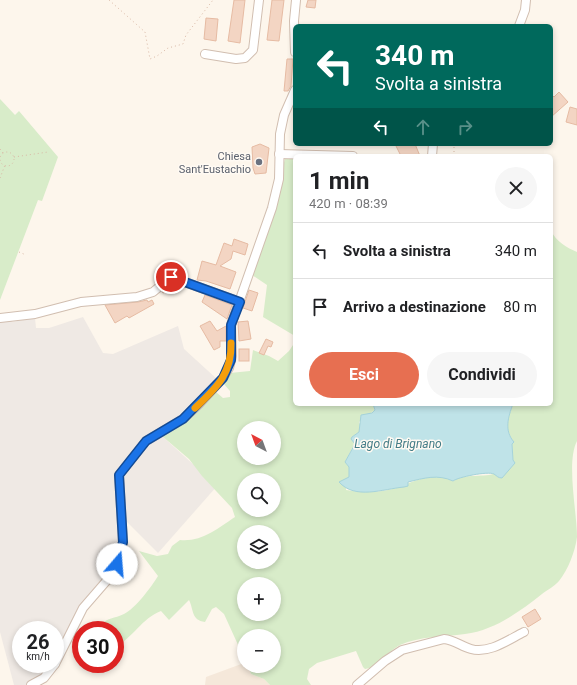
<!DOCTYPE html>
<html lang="it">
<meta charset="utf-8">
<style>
:root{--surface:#fff;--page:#f6f6f6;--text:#202124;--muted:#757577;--line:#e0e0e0;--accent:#e76f51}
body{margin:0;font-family:Roboto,sans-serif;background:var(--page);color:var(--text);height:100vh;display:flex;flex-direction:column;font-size:15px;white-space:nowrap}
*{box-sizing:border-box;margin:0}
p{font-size:13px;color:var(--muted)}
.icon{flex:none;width:22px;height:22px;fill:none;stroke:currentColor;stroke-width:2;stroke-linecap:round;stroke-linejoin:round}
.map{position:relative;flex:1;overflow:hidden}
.side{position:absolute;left:293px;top:154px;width:260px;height:252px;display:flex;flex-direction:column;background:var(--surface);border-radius:6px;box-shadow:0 2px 6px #0003}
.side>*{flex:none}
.hud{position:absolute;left:293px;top:24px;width:260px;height:122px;border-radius:6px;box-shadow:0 2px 6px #0003;background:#00695c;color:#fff;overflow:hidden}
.needle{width:26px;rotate:319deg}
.buttons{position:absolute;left:237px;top:421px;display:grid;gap:8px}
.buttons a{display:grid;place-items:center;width:44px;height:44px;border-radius:50%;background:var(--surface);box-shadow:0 2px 6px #0003;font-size:20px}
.speed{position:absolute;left:12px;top:621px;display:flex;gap:8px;font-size:20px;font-weight:700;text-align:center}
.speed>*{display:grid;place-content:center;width:52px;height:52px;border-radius:50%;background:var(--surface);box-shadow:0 2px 6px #0003;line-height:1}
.speed small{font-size:10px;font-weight:400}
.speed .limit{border:6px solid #d22;background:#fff;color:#111}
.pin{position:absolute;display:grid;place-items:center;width:34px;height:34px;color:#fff;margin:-17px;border:2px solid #fff;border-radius:50%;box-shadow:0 1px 4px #0007}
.me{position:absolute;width:44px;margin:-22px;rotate:18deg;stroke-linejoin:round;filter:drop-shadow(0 0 3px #0008)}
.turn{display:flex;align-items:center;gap:14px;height:84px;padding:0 16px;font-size:18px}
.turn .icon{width:52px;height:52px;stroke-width:2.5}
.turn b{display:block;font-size:28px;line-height:34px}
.lanes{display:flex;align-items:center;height:38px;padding:0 16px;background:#0003;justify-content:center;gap:20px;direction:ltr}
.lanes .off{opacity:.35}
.round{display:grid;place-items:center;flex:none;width:42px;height:42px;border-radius:21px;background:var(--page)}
.summary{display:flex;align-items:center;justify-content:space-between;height:68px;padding:0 16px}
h1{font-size:24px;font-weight:700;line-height:30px}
.action{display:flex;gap:8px;margin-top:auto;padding:8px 16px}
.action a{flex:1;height:46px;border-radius:24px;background:var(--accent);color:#fff;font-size:16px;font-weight:700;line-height:46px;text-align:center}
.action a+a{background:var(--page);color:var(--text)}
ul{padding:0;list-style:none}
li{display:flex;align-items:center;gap:12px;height:56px;padding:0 16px;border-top:1px solid var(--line)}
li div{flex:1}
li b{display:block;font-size:15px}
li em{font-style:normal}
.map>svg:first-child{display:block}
</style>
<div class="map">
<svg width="577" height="685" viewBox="0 0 577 685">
<rect width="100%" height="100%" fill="#fdf6ec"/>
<path fill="#f5e8da" d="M 244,663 L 244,666 L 248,666 L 251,674 L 264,679 L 270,685 L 205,685 L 206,677 Z"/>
<g fill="#efe9e4">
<path d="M 83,317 L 103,353 L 113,354 L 178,326 L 184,349 L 218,380 L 181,419 L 147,440 L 116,475 L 121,538 L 118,556 L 109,574 L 90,593 L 55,657 L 55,630 L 21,630 L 21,664 L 52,664 L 49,670 L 26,685 L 14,685 L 0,632 L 0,320 L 10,318 L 12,322 L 35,318 L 36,328 L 49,328 Z"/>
<path d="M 162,436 L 217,486 L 158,553 L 123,518 L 121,477 L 153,440 Z"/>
</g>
<g fill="#d8ecc9" fill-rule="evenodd">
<path d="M 0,99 L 15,115 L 19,111 L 58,157 L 42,201 L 38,200 L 0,300 Z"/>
<path d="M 285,159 L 295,159 L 295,336 L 263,317 L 267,285 L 252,275 Z"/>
<path d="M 551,231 C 556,241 567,248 577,252 L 577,441 C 566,462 577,512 577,537 C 575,552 568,570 559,581 C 555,586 547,590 542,594 C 519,612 495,630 465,634 C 444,637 420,636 400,645 C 388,651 379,667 365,669 L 363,667 L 356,651 L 317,663 L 309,669 L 307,679 L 311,685 L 270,685 L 264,679 L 251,674 L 248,666 L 274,666 L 274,636 L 244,636 L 244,658 L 224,614 L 216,607 L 212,609 L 205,622 C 191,620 194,610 189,600 L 169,620 L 161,611 C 142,618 133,638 115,647 L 115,630 L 100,630 L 99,626 C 108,617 114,619 124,614 C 135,609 152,586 158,576 L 139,551 L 157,556 L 168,554 L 172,546 L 180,540 C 202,542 217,529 235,517 L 232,508 L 202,476 L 189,459 L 162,436 C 183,424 200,410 216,392 L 223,398 L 230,397 L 230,391 L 223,383 L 230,373 L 250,371 L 253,350 L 269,356 L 278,361 L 289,351 L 295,342 L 295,404 L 373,404 L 375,410 L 359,422 L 361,427 L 359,432 L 352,437 L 355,443 L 345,462 L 349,467 L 349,477 L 346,479 L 346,490 C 362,493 380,493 396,488 C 416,481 432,471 453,481 C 463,473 487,478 495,473 C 502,470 508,464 513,460 L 512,444 L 514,442 C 504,431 508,417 513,404 L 551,404 ZM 244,428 L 274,428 L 274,458 L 244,458 ZM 244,480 L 274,480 L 274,510 L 244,510 ZM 244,532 L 274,532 L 274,562 L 244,562 ZM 244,584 L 274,584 L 274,614 L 244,614 Z"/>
</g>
<path fill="#bfe3e8" stroke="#a5d3da" d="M 373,404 L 513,404 C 508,417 504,431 514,442 L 512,444 L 513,460 L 515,463 L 502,478 C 498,478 497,476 494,474 C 488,471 458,477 453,481 C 438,474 424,478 408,482 L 408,486 L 404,487 C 383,489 355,500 339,482 L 349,477 L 349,467 L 345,462 L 355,444 L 351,439 L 352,437 L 359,432 L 361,415 L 372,413 L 375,410 Z"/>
<g fill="#f3d5c3" stroke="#e6bba3">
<path d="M 234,0 L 245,0 L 240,43 L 228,41 Z"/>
<path d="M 272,0 L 284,0 L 279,41 L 267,40 Z"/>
<path d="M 308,0 L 316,0 L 315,8 L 306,7 Z"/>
<path d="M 206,18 L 218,19 L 216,41 L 204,39 Z"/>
<path d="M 287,59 L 293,59 L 291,86 L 288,91 L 284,91 Z"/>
<path d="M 559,92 L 568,102 L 551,117 L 551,94 L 554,97 Z"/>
<path d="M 570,107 L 577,109 L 577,125 L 566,122 Z"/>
<path d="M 260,144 L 269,148 L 266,173 L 255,174 L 253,168 L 252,147 Z"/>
<path d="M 395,144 L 415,144 L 420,156 L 401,156 Z"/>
<path d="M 234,239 L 248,244 L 245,255 L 233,251 L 231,259 L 220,266 L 236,272 L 230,289 L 206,281 L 197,280 L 202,261 L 216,265 L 224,243 L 232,246 Z"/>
<path d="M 172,283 L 177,285 L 176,291 L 167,289 L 164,293 L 162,292 Z"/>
<path d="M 249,290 L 258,293 L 252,311 L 243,308 Z"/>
<path d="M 205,295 L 232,305 L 227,319 L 202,302 Z"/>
<path d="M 147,300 L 148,302 L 152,300 L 154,304 L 129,318 L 127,316 L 115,323 L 105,305 L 138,302 Z"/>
<path d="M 210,321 L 217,331 L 226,326 L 226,341 L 220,341 L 220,347 L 214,350 L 200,326 Z"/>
<path d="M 248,321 L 251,339 L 239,341 L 238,322 Z"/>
<path d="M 266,339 L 273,342 L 271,347 L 268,346 L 264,355 L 259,353 Z"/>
<rect x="239" y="349" width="10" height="12"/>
<path d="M 535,609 L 541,619 L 528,627 L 522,617 Z"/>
</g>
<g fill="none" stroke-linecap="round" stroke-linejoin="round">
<g stroke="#d1beb0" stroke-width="10">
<g id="minor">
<path d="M 519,26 L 525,10 L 526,0"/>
<path d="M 295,52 L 294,21 L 296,0"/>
<path d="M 205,54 L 236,59 L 245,58 L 253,50 L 259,0"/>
<path d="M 279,154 L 353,156"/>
<path d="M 432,156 L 433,144"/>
<path d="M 0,318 L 35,314 L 81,302 L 137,297 L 153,292 L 171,277 L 240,302"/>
<path d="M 55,664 L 83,608 L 109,578 L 121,554 L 123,542 L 119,475 L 146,441 L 183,419 L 199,404 L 223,378 L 229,368 L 232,356 L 231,325 L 272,208 L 279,179 L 280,134 L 284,115 L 295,90"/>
<path d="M 31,685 L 44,678 L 55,664"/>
<path d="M 357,685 L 385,661 L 402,650 L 444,639 C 454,640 461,646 471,649 C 489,654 508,640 524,632"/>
</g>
</g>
<g stroke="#d9b8a5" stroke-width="1" stroke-dasharray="1 3" stroke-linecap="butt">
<path d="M 109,0 L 145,32 L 150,59 L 157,56 L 168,48 L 183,44 L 186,35 L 213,0"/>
<path d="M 0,149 L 3,153"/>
<circle cx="7" cy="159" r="7"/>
<path d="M 454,156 L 454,144"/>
<path d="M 14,157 L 48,152"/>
<path d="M 0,178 L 5,165"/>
<path d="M 19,252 L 26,255"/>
</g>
<use href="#minor" stroke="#fff" stroke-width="8"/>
</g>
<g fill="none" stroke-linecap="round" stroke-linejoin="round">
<g stroke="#114b97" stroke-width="10">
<path id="route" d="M 117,564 L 123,542 L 119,475 L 146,441 L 183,419 L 223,378 L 231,360 L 231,325 L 240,302 L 171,277"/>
</g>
<use href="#route" stroke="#1a73e8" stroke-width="7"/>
<path stroke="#f59e0b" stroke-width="7" d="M 195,408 C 216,388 232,374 231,343"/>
</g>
<circle fill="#6b7280" stroke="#fffaf3" stroke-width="1.5" cx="259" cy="162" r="4"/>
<g text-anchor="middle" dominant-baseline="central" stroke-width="3" stroke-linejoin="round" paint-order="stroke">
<g font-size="11" fill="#5b616d" stroke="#fffaf3" text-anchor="end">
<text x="251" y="156">Chiesa<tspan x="251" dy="13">Sant'Eustachio</tspan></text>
</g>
<g font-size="12" font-style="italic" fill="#437c86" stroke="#fffaf3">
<text x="398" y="444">Lago di Brignano</text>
</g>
</g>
</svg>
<div class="buttons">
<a><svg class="needle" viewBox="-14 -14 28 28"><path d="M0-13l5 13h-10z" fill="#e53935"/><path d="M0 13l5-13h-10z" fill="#757577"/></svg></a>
<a><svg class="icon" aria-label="search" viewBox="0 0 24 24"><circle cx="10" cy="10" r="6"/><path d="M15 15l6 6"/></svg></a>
<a><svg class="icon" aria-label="layers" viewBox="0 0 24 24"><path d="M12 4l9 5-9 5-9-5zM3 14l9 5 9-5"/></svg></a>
<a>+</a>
<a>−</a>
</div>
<div class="speed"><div>26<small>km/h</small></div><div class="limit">30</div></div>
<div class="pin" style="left:171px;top:277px;background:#d93025"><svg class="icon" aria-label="arrive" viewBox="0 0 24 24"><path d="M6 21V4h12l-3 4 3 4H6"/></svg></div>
<svg class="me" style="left:117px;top:564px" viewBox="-20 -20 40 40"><circle r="19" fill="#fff"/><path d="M0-13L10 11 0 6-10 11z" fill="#1a73e8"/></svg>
<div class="hud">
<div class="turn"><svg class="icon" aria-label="left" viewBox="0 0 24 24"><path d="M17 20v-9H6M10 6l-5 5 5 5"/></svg><div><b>340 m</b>Svolta a sinistra</div></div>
<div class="lanes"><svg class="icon" aria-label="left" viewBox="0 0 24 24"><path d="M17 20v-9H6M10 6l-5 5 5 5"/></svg><svg class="icon off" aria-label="ahead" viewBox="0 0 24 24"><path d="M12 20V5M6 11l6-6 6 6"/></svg><svg class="icon off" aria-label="right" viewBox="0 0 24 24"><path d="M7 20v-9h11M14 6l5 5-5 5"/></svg></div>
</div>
<section class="side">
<div class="summary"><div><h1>1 min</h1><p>420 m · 08:39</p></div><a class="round"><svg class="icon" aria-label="close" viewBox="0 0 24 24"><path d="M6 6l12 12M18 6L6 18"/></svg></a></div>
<ul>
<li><svg class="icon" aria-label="left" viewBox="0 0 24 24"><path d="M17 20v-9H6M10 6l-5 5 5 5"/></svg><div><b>Svolta a sinistra</b></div><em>340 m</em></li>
<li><svg class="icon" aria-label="arrive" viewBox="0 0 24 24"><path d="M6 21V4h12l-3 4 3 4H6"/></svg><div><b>Arrivo a destinazione</b></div><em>80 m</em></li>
</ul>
<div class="action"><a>Esci</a><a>Condividi</a></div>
</section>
</div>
